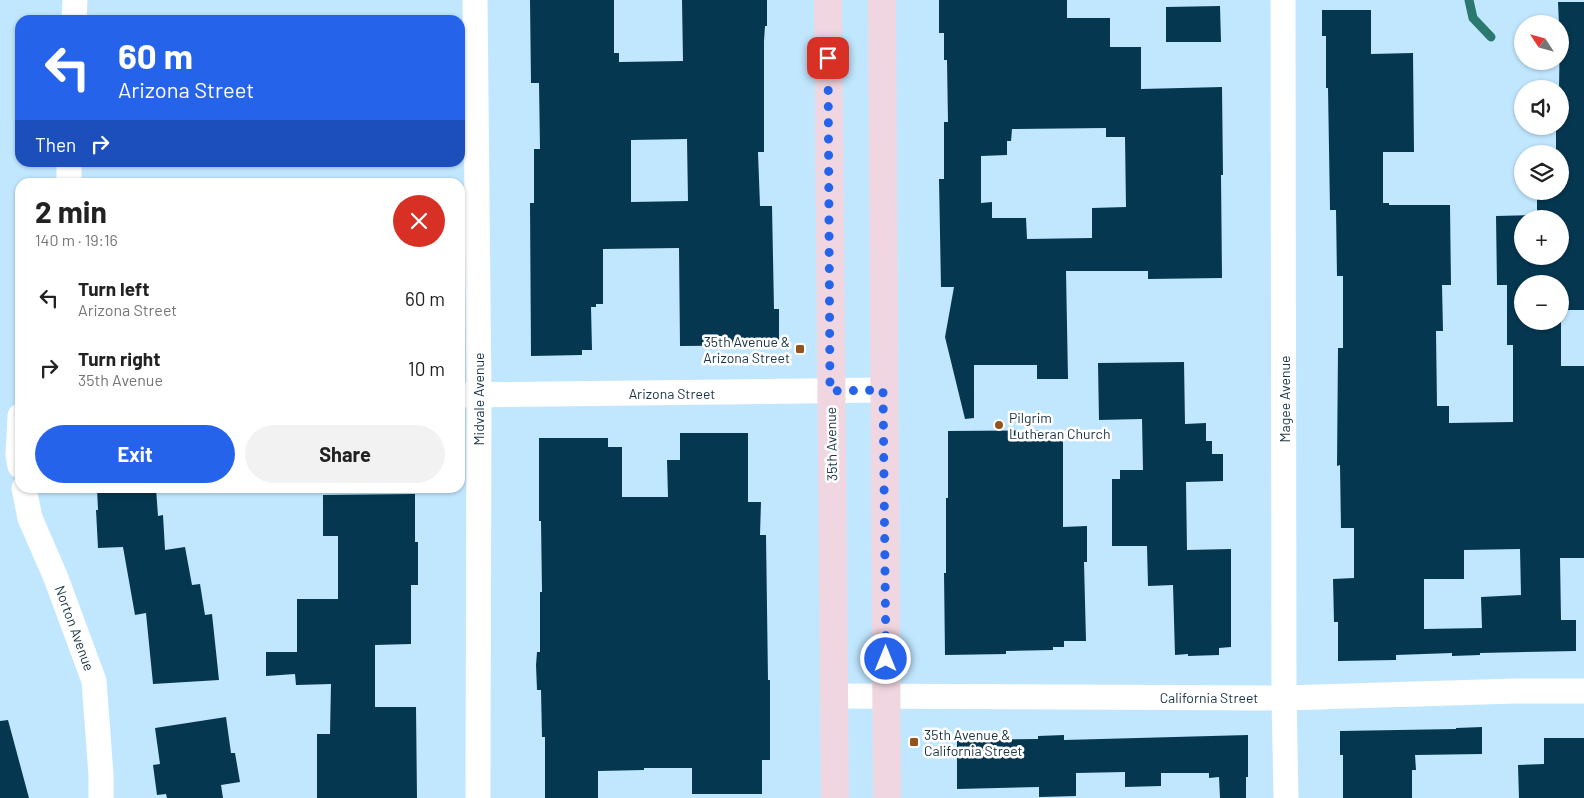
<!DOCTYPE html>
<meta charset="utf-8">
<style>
:root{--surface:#fff;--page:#f2f2f2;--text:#222;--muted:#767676;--accent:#2563eb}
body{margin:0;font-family:Barlow,sans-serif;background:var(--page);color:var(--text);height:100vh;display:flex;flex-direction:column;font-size:19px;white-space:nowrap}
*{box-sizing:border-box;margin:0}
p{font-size:16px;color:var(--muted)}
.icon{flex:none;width:28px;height:28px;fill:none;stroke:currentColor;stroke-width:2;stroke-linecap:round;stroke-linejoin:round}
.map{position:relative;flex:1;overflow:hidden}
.details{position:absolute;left:15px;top:178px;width:450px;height:315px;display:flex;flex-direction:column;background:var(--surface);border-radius:15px;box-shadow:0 1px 4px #0004}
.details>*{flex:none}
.guide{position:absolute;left:15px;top:15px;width:450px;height:152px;border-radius:15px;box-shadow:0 1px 4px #0004;background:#2563eb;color:#fff;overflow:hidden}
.needle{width:32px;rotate:306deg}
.controls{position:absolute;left:1514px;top:15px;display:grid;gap:10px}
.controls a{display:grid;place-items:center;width:55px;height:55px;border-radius:50%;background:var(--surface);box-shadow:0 1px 4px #0004;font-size:25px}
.pin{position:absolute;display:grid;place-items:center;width:42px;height:42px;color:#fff;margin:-21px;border-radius:10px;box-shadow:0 2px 8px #0006}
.me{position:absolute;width:55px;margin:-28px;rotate:0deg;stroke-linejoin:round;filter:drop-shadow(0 0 4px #0008)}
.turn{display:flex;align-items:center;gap:18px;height:105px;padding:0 20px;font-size:22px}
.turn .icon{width:65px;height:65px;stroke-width:2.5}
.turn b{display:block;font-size:35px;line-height:42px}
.then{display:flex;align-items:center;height:48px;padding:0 20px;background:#0003;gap:10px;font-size:19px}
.round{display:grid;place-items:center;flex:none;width:52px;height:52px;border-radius:26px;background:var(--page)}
.head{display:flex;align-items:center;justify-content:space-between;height:85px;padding:0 20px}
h1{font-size:30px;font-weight:700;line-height:38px}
.cta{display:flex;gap:10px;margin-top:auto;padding:10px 20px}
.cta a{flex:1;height:58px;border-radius:30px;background:var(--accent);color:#fff;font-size:20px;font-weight:700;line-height:58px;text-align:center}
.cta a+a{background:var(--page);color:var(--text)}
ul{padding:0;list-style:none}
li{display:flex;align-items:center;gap:15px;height:70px;padding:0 20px}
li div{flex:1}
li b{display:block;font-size:19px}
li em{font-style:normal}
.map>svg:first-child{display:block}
</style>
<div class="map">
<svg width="1584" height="798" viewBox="0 0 1584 798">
<rect width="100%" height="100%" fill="#c1e7ff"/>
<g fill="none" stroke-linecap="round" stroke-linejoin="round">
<path stroke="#2a786e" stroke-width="9" d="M 1469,0 L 1473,18 L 1491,37"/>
</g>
<g fill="#063750" fill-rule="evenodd">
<path d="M 530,0 L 614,0 L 614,53 L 619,53 L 619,62 L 683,61 L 682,0 L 767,0 L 767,26 L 765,26 L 764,41 L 764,152 L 758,152 L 760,206 L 772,206 L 774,309 L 779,309 L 779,345 L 680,346 L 679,248 L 603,249 L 603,304 L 596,304 L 596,307 L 591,307 L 592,350 L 582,350 L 582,355 L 531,356 L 530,203 L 534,203 L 534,149 L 540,149 L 539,83 L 531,83 ZM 687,139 L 688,201 L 631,202 L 631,140 Z"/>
<path d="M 939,0 L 1067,0 L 1067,18 L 1110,18 L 1110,47 L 1141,47 L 1141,89 L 1222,87 L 1223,175 L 1221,175 L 1222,278 L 1148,279 L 1148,271 L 1066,271 L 1068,379 L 1037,379 L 1037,365 L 974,365 L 974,418 L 965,419 L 945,337 L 954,287 L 941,287 L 939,179 L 944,179 L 944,122 L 948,122 L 947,60 L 944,60 L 944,33 L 939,33 ZM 1106,128 L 1106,137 L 1125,137 L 1126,207 L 1092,208 L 1092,238 L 1027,239 L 1026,218 L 992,218 L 992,202 L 981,203 L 981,156 L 1007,155 L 1007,141 L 1011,141 L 1012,129 Z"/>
<path d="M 1558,2 L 1584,2 L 1584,310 L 1561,310 L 1561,366 L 1584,366 L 1584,558 L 1560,558 L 1561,620 L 1576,620 L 1576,651 L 1480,653 L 1480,655 L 1452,656 L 1452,653 L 1396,655 L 1396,660 L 1338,661 L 1338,622 L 1334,622 L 1333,579 L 1354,578 L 1354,528 L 1341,528 L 1340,465 L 1337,466 L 1338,348 L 1343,348 L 1343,276 L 1337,276 L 1336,210 L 1330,210 L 1328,88 L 1326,88 L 1326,36 L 1322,36 L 1322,10 L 1371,10 L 1371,54 L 1413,53 L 1414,152 L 1383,152 L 1383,203 L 1389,203 L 1389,205 L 1450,205 L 1451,285 L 1442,285 L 1443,331 L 1436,331 L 1437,406 L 1449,406 L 1449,423 L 1513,422 L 1513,345 L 1507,345 L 1507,285 L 1497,285 L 1496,216 L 1537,215 L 1537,191 L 1560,191 L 1560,154 L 1556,154 L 1556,126 L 1560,126 L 1560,89 L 1555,88 L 1559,88 L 1560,24 L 1559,24 ZM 1522,219 L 1560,219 L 1560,256 L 1522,256 ZM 1522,284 L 1560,284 L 1560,321 L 1522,321 ZM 1520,549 L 1521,595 L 1481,597 L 1482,628 L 1424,629 L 1424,579 L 1464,579 L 1464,550 Z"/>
<path d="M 1220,6 L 1221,42 L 1166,42 L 1166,7 Z"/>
<path d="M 1184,362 L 1185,424 L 1206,423 L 1206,441 L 1212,441 L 1212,454 L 1223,454 L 1223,481 L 1186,482 L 1187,550 L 1231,549 L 1231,647 L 1219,648 L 1219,655 L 1188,656 L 1188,654 L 1175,655 L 1173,585 L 1148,586 L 1147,546 L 1112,546 L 1112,479 L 1120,479 L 1120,470 L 1143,470 L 1142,419 L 1099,420 L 1098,363 Z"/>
<path d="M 1063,430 L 1063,527 L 1087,526 L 1087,562 L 1084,562 L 1086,641 L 1064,641 L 1064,647 L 1053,647 L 1053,650 L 1006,651 L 1006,654 L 945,655 L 944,573 L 946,573 L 946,498 L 948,498 L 948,431 Z"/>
<path d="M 680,433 L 748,433 L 748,502 L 761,502 L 760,535 L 766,535 L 768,680 L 770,680 L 770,760 L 762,760 L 762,794 L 692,794 L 692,768 L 644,768 L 644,770 L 598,771 L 598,798 L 545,798 L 545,737 L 542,737 L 541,690 L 537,690 L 536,665 L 537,652 L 540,652 L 540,592 L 542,592 L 541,521 L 539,521 L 539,438 L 608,438 L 608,447 L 622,447 L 622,497 L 668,497 L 667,460 L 680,460 Z"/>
<path d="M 97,488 L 156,488 L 158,516 L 163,515 L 165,550 L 185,547 L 192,585 L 200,584 L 205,615 L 212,614 L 219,680 L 153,684 L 146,613 L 135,615 L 123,547 L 98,548 L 96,510 L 98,510 Z"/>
<path d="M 415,494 L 415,542 L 418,542 L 418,585 L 411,585 L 411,644 L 375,645 L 375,707 L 416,707 L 417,798 L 317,798 L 317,734 L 330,734 L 331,684 L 296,685 L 295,674 L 266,676 L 266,652 L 297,652 L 297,599 L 338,599 L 338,536 L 323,536 L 323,495 Z"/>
<path d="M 226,717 L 231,753 L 235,753 L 240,782 L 221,785 L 223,798 L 167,798 L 166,794 L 157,795 L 153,765 L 160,764 L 155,728 Z"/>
<path d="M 8,720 L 29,798 L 0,798 L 0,721 Z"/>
<path d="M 1482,727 L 1482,754 L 1415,755 L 1416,770 L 1412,770 L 1412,798 L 1343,798 L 1343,755 L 1340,755 L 1340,731 L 1456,729 L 1456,728 Z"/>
<path d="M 1064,735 L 1064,740 L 1248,735 L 1248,777 L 1246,777 L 1246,798 L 1220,798 L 1219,777 L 1209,778 L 1209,773 L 1161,773 L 1161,786 L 1125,787 L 1125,772 L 1076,773 L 1076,796 L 1039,797 L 1039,787 L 957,789 L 957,740 L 1038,739 L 1038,736 Z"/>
<path d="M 1544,738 L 1584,738 L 1584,798 L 1519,798 L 1518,765 L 1544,764 Z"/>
</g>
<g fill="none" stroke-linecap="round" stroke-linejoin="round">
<g stroke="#fff" stroke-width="25">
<path d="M 475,0 L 479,394 L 478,798"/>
<path d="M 1283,0 L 1284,698 L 1286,798"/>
<path d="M 74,20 L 75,0"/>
<path d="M 69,182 L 69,162"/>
<path d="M 460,395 L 883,390"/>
<path d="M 20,416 L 18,455 L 20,466"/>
<path d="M 24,488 L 30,518 L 56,578 L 94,681 L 101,775 L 101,798"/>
<path d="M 835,696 L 1284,698 L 1515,691 L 1584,691"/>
</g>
<g stroke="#f0d6e0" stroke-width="28">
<path d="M 828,0 L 835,798"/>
<path d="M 882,0 L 887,798"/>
</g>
</g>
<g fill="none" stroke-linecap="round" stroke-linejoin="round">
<path stroke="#2563eb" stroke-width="9" stroke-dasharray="0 16.2" d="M 828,58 L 830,391 L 883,390 L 886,659"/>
</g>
<g fill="#94531d" stroke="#fff" stroke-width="2">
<rect x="795" y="344" width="10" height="10" rx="2.5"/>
<circle cx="999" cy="425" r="5"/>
<rect x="909" y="737" width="10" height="10" rx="2.5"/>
</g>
<g text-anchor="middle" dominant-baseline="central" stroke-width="5" stroke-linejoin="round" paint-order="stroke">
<g font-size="14" fill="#1a3443" stroke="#fff" text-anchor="start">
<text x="790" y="341" text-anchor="end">35th Avenue &amp;<tspan x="790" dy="16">Arizona Street</tspan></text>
<text x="1009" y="417">Pilgrim<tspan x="1009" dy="16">Lutheran Church</tspan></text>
<text x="924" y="734">35th Avenue &amp;<tspan x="924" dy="16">California Street</tspan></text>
</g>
<g font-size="14" fill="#1a3443" stroke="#fff">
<text x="672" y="393">Arizona Street</text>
<text transform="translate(478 399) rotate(-90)">Midvale Avenue</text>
<text transform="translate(1284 399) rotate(-90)">Magee Avenue</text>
<text transform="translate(831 444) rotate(-91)">35th Avenue</text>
<text transform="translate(75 628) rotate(70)">Norton Avenue</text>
<text x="1209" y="697">California Street</text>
</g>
</g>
</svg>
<div class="controls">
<a><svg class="needle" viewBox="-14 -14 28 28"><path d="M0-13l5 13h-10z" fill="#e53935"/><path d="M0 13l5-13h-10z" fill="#767676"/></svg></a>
<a><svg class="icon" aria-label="sound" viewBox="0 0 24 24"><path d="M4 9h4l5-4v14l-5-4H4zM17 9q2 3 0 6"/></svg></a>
<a><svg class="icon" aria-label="layers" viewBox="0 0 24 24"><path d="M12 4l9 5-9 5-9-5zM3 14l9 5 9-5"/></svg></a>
<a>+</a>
<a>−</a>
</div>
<div class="pin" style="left:828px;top:58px;background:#d93025"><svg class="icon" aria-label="arrive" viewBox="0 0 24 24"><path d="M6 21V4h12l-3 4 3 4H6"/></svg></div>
<svg class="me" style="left:886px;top:659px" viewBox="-20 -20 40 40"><circle r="17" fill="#2563eb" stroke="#fff" stroke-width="3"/><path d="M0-11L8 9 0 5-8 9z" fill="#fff"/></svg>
<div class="guide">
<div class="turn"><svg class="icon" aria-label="left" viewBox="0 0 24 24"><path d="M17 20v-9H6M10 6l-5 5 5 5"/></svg><div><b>60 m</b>Arizona Street</div></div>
<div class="then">Then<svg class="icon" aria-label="right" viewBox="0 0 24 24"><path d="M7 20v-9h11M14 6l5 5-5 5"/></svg></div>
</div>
<section class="details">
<div class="head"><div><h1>2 min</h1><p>140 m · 19:16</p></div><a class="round" style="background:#d93025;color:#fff"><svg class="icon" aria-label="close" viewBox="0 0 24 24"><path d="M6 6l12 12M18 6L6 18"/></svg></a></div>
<ul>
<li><svg class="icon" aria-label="left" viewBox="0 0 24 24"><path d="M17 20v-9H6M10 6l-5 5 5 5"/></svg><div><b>Turn left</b><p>Arizona Street</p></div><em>60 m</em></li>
<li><svg class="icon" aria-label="right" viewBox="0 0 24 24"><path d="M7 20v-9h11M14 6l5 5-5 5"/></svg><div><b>Turn right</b><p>35th Avenue</p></div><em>10 m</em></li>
</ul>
<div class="cta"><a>Exit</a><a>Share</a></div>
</section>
</div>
